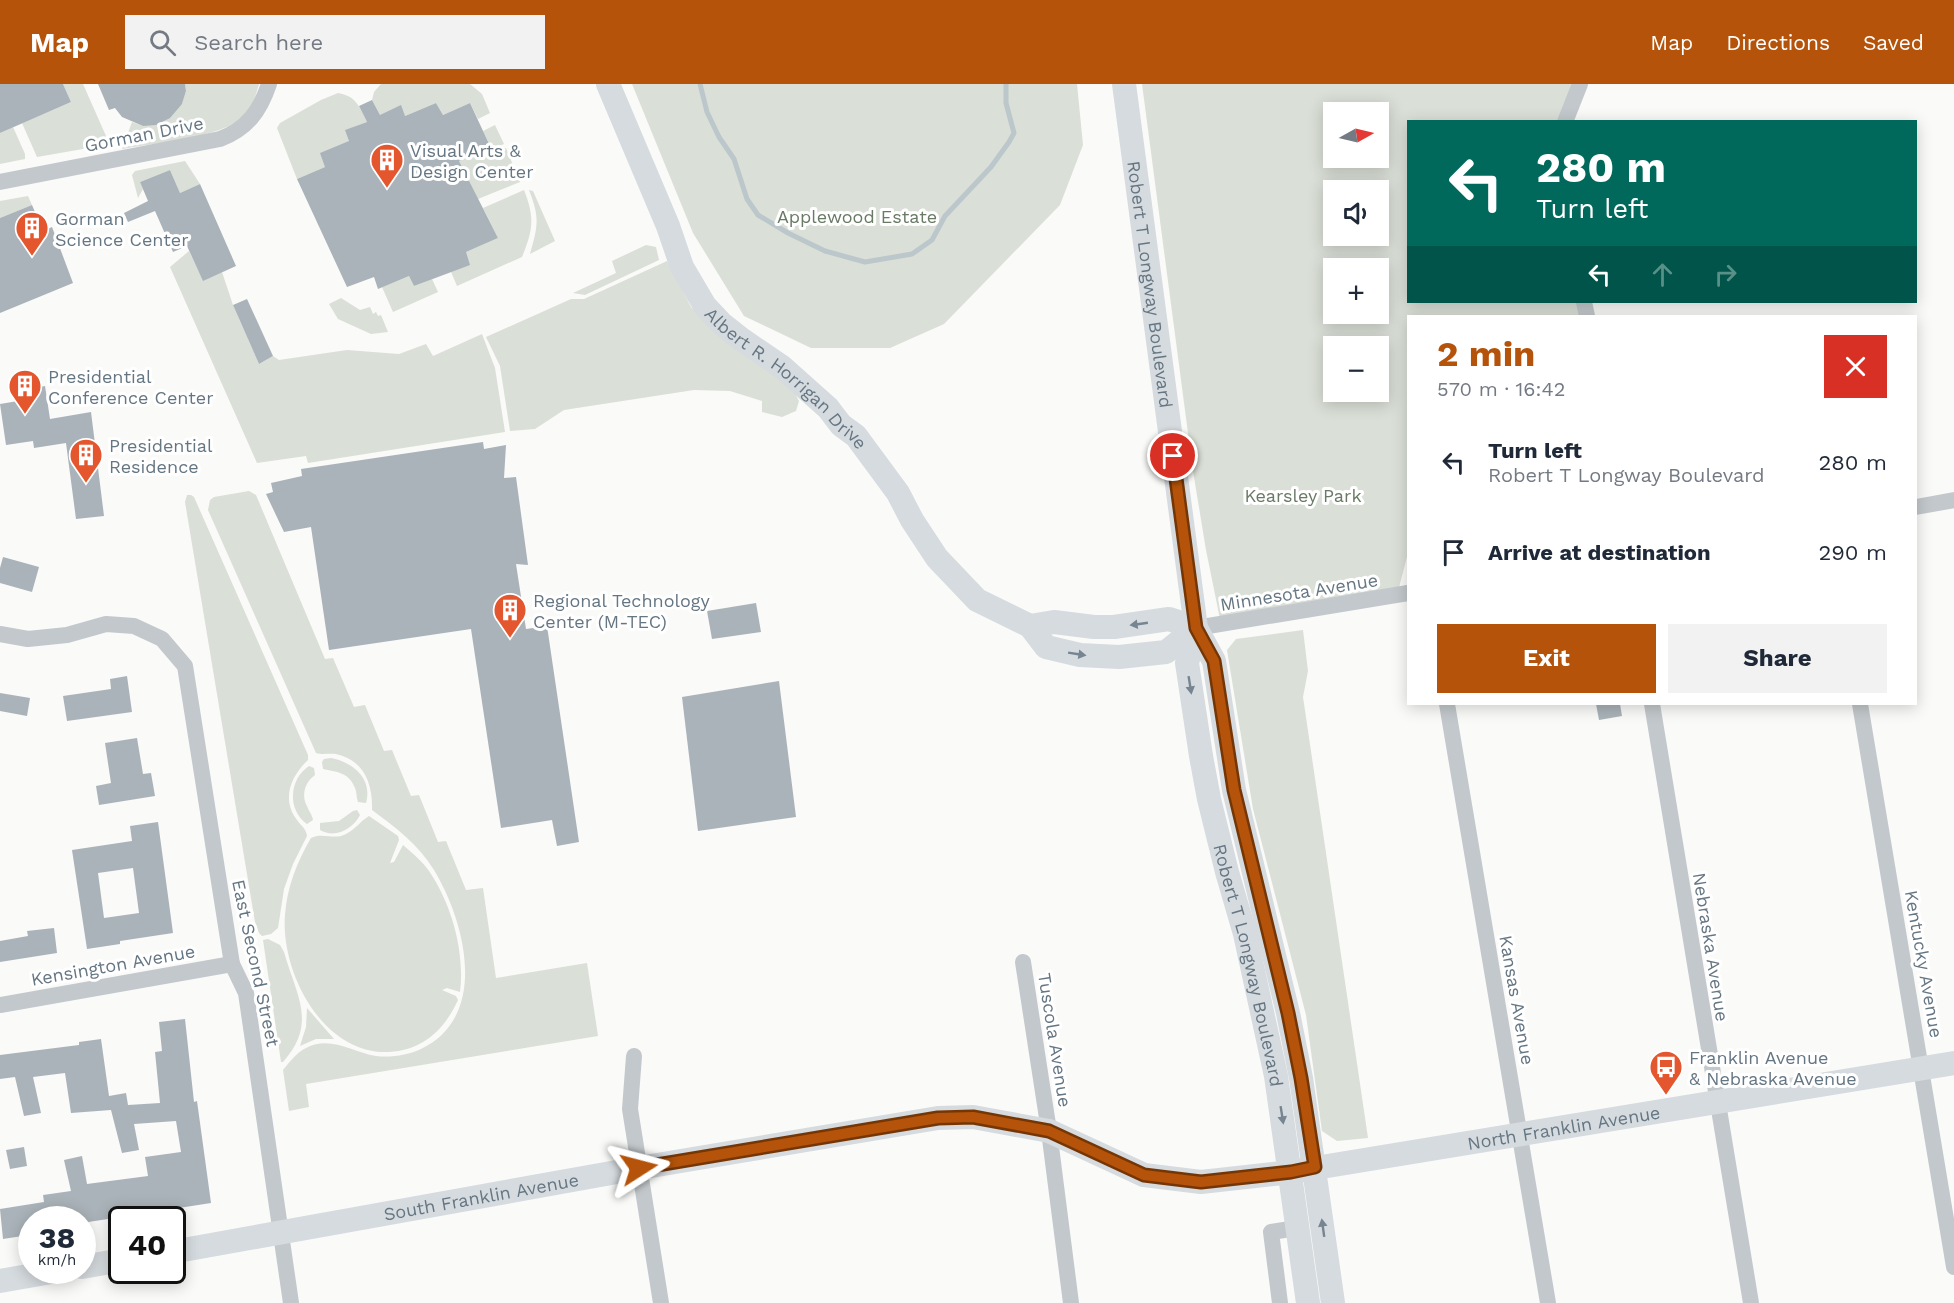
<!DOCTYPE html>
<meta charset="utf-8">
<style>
:root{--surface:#fff;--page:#f2f2f3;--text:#1f2937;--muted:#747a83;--accent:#b45309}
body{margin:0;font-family:"Work Sans",sans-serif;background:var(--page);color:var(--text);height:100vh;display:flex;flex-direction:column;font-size:22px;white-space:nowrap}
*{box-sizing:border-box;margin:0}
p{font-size:20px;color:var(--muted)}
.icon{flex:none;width:33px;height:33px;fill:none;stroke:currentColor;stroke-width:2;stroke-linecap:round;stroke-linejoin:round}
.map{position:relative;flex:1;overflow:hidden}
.sheet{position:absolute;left:1407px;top:231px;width:510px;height:390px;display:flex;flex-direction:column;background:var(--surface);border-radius:0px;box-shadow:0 3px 15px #0003}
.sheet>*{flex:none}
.banner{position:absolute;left:1407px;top:36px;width:510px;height:183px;border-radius:0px;box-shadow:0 3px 15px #0003;background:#00695c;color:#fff;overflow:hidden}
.needle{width:39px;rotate:82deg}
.fabs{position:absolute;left:1323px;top:18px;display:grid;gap:12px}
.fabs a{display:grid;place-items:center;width:66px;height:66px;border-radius:0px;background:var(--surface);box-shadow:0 3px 15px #0003;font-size:30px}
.speed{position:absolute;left:18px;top:1122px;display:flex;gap:12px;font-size:30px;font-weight:700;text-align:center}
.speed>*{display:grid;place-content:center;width:78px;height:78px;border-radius:50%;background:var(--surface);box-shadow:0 3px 15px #0003;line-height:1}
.speed small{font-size:15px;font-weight:400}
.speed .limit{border:3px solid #111;border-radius:9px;background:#fff;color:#111}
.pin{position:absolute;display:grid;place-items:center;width:51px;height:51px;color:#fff;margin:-26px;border:3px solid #fff;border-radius:50%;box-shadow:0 2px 6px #0007}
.me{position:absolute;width:66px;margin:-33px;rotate:81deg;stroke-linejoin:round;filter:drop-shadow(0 0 4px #0008)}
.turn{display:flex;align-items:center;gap:21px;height:126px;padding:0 30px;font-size:27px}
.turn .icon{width:78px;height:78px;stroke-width:2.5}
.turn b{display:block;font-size:42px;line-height:51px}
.lanes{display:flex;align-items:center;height:57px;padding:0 30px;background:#0003;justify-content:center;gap:30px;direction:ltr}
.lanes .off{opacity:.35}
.round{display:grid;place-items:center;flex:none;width:63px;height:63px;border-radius:0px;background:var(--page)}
.head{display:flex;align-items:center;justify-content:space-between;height:102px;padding:0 30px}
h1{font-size:36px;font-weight:700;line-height:45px;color:var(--accent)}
.button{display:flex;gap:12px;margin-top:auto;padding:12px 30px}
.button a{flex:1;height:69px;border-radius:0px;background:var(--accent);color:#fff;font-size:24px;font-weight:700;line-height:69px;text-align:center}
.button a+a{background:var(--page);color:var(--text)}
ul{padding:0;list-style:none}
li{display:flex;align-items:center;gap:18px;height:90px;padding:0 30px}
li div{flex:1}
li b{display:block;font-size:22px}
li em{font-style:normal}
header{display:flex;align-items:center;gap:36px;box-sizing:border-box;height:84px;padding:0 30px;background:var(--accent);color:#fff}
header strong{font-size:28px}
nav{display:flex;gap:33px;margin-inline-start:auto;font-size:21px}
.search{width:420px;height:54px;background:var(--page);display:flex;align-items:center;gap:15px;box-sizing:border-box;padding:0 21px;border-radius:0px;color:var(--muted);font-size:22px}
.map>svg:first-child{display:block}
</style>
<header>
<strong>Map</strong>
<div class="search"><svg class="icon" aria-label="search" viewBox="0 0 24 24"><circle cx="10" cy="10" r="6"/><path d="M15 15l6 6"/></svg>Search here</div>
<nav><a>Map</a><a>Directions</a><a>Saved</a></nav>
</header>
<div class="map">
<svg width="1954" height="1219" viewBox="0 0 1954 1219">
<rect width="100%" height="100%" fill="#fafaf8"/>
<g fill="#dadfd7" fill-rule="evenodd">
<path d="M 63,0 L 83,0 L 106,52 L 100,62 L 37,73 L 22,39 L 71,18 Z"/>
<path d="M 185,0 L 259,0 C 256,10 253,22 246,30 C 225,54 154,59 122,65 L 132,38 L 143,42 L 182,20 L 186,7 Z"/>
<path d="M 381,0 L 470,0 L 482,10 L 490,29 L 478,35 L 470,19 L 443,31 L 436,19 L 405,32 L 380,31 L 372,16 L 374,8 Z"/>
<path d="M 632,0 L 1077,0 L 1083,61 L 1060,121 L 944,240 L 890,264 L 811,264 L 744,232 L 693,149 Z"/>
<path d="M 1142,0 L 1580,0 L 1565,37 L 1408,38 L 1408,218 L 1584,218 L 1587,232 L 1408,232 L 1408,469 L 1397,511 L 1221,540 L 1206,466 L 1193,387 ZM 1334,28 L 1378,28 L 1378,74 L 1334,74 ZM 1334,106 L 1378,106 L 1378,152 L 1334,152 ZM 1334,184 L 1378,184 L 1378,230 L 1334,230 ZM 1334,262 L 1378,262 L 1378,308 L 1334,308 Z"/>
<path d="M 338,9 C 356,12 359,22 367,38 L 346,46 L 349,57 L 325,83 L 297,95 L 277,44 L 280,39 L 321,16 Z"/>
<path d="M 495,41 L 504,60 L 481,70 L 480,67 L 490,62 L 483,47 Z"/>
<path d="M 13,43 L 25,70 L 25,75 L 0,80 L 0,49 Z"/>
<path d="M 506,64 L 520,98 L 478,115 L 459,77 L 476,69 L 479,75 Z"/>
<path d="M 185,77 L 200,100 L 180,109 L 170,86 L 140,98 L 143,105 L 138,114 L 132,91 L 135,87 Z"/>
<path d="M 524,106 C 535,134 533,146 522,173 L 457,202 L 451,188 L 466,168 L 498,154 L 483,124 Z"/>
<path d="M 529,106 L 533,107 L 555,157 L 530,170 C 538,142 540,134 529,106 Z"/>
<path d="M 28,112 L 32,121 L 0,134 L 0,117 Z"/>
<path d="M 646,161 L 656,163 L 659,176 L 585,211 L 573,209 L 616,189 L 612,177 Z"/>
<path d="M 189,167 L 203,196 L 222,188 L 233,221 L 259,280 L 273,272 L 279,276 L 347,266 L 399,270 L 426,260 L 433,272 L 482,250 L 495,284 L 505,348 L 308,379 L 306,372 L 257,379 L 170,183 Z"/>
<path d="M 667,177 L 691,223 L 723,254 L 792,304 L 799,317 L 796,327 L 782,333 L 762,328 L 762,317 L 730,307 L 694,306 L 564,326 L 535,345 L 510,347 L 500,282 L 486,253 L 571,215 L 584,215 Z"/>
<path d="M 409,192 L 414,202 L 432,195 L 438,208 L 393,228 L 382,203 Z"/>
<path d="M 341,214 L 360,226 L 370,223 L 373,230 L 376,228 L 378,232 L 381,231 L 388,248 L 371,250 L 338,235 L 329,220 Z"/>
<path d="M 249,407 L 256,411 L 325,575 L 333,574 L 354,623 L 365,621 L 384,667 L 392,666 L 411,712 L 419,711 L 438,758 L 446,757 L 466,806 L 483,804 L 496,894 L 587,879 L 598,952 L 306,1000 L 309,1023 L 289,1027 L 283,986 C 289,979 296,969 306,964 C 330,951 352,968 376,972 C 391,974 408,971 421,965 C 490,932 465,837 434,786 C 419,761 395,743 372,726 C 373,700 364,676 336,670 C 329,669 323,671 316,669 L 208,426 L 210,416 L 214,413 Z"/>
<path d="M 187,411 L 191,411 L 194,413 L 308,671 L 308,676 C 291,692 281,715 297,736 C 301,742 306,744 307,752 L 293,780 L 284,805 L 278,844 L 271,850 L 262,852 L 259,849 L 255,838 L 185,418 Z"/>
<path d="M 1303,546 L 1308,587 L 1303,613 L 1368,1054 L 1337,1057 L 1322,1047 L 1306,931 L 1253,725 L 1227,566 L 1236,555 Z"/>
<path d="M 331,674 C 352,678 373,694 366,719 L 358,718 C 356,713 357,708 355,704 C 349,688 336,688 323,685 L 322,678 L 324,675 Z"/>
<path d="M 309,682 L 314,684 L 315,691 C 305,698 301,711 307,722 C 309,728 312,730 313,736 L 307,740 C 287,726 289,695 309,682 Z"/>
<path d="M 357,726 L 360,731 C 353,745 335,755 320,746 L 320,739 L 339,737 L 353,727 Z"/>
<path d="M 369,732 L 398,752 L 399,756 L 390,779 L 394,778 L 403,761 C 412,769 422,777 429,787 C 452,821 465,868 460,908 L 447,904 L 442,906 L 456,912 L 458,916 C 447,940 430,960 403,966 C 330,983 280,893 285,831 C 287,803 297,778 311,754 C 320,749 331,754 341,752 C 354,748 359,738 369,732 Z"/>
<path d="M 268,855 L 280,861 L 284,868 C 296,911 318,939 283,978 L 281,978 L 263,856 Z"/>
<path d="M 307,924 L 334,955 L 316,955 L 300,962 L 306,943 Z"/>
</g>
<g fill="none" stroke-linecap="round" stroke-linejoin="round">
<path stroke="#bbc7cb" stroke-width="5" d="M 700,0 L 707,28 L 719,53 L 734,75 L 747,115 L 758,131 L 788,149 L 825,167 L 865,178 L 912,170 L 932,156 L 945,132 L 991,83 L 1009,58 L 1014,49 L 1006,19 L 1006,0"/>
</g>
<g fill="#aab3b9" fill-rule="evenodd">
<path d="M 0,0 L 63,0 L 71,18 L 0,49 Z"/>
<path d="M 98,0 L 185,0 L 186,7 L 182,20 L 170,34 L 156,41 L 143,42 L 122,33 L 115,24 L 109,26 Z"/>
<path d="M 372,16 L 380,31 L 401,21 L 405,32 L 436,19 L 443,31 L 470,19 L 490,62 L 459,77 L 498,154 L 466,168 L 470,181 L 414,202 L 409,192 L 378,205 L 374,193 L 347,203 L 297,95 L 325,83 L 320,69 L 349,57 L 345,46 L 367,38 L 359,22 Z"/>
<path d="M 170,86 L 180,109 L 200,100 L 236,182 L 203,197 L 187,162 L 173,168 L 155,127 L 128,138 L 124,129 L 148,117 L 140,98 Z"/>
<path d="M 32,121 L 43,147 L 52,143 L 73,199 L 0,229 L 0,134 Z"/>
<path d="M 247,215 L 273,272 L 259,280 L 233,221 Z"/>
<path d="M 45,302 L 50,335 L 91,328 L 104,432 L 76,435 L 66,359 L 34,364 L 33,357 L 6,361 L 0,320 L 24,316 L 22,306 Z"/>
<path d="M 483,358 L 484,365 L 506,361 L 504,394 L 516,393 L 528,481 L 516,480 L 526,545 L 547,542 L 579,758 L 557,762 L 552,736 L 501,744 L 471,545 L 329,566 L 311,443 L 284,448 L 266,410 L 273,408 L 271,399 L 302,392 L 301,385 Z"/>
<path d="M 3,473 L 39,483 L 32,508 L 0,499 L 0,484 Z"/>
<path d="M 756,519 L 761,548 L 712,555 L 707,527 Z"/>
<path d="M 127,592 L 132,628 L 67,637 L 63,612 L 111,605 L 110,595 Z"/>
<path d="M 779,597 L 796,733 L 698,747 L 682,613 Z"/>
<path d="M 0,609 L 30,614 L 27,632 L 0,627 Z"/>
<path d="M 1596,620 L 1620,620 L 1622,632 L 1599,636 Z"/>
<path d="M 137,654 L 143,690 L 151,689 L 155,712 L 99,721 L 96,702 L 111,699 L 105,659 Z"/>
<path d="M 158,738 L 173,849 L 120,857 L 120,860 L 87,865 L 72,766 L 132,757 L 130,742 ZM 133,784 L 139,829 L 104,834 L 98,789 Z"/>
<path d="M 54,844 L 57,869 L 0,878 L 0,857 L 28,852 L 27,847 Z"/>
<path d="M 185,935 L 194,1018 L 197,1017 L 211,1119 L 82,1139 L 82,1136 L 27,1136 L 29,1151 L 3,1155 L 0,1125 L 44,1118 L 43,1111 L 71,1107 L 64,1076 L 82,1072 L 87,1100 L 148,1092 L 145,1073 L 181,1068 L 176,1037 L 134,1040 L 139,1066 L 122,1069 L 111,1026 L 71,1029 L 65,989 L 33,993 L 41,1029 L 24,1032 L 15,993 L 0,995 L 0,971 L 79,961 L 79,958 L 101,955 L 109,1012 L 126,1009 L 128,1021 L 160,1019 L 155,968 L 162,967 L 159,938 Z"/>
<path d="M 24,1063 L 27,1082 L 10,1085 L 6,1066 Z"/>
</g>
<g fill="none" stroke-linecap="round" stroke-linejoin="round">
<g stroke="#c3c8cc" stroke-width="16">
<path d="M 1565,38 L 1580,0"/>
<path d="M 0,98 L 220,55 C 247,45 260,27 269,0"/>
<path d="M 1584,218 L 1587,232"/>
<path d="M 1916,423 L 1954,416"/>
<path d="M 1196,544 L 1408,509"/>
<path d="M 0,550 L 28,555 L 67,551 L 106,540 L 134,542 L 162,555 L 185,582 L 232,880 L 246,909 L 291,1219"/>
<path d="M 1447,620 L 1548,1219"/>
<path d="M 1652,620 L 1751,1219"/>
<path d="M 1860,620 L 1954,1183"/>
<path d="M 1023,878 L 1049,1047 L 1071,1219"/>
<path d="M 0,921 L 232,880"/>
<path d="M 634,972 L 630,1025 L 661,1219"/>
<path d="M 1280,1219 L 1271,1148 L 1297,1144"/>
</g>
<g stroke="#d6dbdf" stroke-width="24">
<path id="s1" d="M 608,0 L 668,142 L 682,183 L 705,222 L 722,240 L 741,255 L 782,283 L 828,324 L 841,341 L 856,352 L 898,409 L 912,436 L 937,474 L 977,516 L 1030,542 L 1046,563 L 1080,571 L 1119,573 L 1166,568 L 1196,544"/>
<path id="s2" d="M 1124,0 L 1196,544 L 1214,577 L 1234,706 L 1288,929 L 1301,994 L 1333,1219"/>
<path d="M 1030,542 L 1054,538 L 1094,543 L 1114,543 L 1169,535 L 1196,544"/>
<path id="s3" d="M 1196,544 L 1187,579 L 1201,672 L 1209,715 L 1227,788 L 1245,850 L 1276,992 L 1308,1219"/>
<path id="s4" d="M 172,1168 L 639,1084 L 938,1034 L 973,1033 L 1049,1047 L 1144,1091 L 1201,1098 L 1291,1088 L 1954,979"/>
<path d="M 82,1183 L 122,1176"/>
<path d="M 0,1197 L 63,1186"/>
</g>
</g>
<defs><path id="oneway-solid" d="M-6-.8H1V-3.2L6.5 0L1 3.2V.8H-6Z" transform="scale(1.5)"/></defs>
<g fill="#768591">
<use href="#oneway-solid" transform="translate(1139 540) rotate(172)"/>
<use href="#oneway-solid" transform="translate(1077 570) rotate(9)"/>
<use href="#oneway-solid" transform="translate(1190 601) rotate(81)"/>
<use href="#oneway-solid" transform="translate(1282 1031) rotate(81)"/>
<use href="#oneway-solid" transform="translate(1323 1144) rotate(-98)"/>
</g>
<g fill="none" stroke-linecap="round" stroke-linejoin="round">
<g stroke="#753606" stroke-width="15">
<path id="route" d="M 639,1084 L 938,1034 L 973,1033 L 1049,1047 L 1144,1091 L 1201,1098 L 1291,1088 L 1315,1083 L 1301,994 L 1288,929 L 1234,706 L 1214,577 L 1196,544 L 1173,372"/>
</g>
<use href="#route" stroke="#b45309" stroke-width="10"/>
</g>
<defs>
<g id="building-pin" transform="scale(1.725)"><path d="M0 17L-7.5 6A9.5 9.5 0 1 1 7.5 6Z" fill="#e4572e" stroke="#fff"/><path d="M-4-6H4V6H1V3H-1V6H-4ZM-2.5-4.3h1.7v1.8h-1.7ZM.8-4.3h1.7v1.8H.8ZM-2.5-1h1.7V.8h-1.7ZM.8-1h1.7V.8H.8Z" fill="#fff"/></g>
<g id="bus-pin" transform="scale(1.725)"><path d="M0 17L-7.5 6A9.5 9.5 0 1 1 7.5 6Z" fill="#e4572e" stroke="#fff"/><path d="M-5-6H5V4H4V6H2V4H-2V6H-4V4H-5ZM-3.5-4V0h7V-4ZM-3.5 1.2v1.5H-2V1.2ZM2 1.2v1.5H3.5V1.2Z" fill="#fff"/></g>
</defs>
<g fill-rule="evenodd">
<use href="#building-pin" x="387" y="76"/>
<use href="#building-pin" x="32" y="144"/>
<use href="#building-pin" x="25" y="302"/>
<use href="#building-pin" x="86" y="371"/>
<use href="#building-pin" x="510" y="526"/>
<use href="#bus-pin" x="1666" y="983"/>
</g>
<g text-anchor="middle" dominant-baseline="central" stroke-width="6" stroke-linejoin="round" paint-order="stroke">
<g font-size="18" fill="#657683" stroke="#fff">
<text transform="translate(144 50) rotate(-11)">Gorman Drive</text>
<text stroke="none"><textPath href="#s2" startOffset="202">Robert T Longway Boulevard</textPath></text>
<text stroke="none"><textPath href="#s1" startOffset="352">Albert R. Horrigan Drive</textPath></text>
<text transform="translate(1299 508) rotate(-9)">Minnesota Avenue</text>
<text transform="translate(1711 863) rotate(81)">Nebraska Avenue</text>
<text transform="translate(256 879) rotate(78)">East Second Street</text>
<text transform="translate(1924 880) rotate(80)">Kentucky Avenue</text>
<text transform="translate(113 881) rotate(-10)">Kensington Avenue</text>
<text stroke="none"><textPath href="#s3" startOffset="345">Robert T Longway Boulevard</textPath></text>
<text transform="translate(1517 916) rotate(80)">Kansas Avenue</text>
<text transform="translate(1055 956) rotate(81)">Tuscola Avenue</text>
<text stroke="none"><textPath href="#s4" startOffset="1419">North Franklin Avenue</textPath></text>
<text stroke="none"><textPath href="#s4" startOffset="314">South Franklin Avenue</textPath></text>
</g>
<g font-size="18" fill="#657683" stroke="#fff" text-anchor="start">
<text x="410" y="66">Visual Arts &amp;<tspan x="410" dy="21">Design Center</tspan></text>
<text x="55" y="134">Gorman<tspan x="55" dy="21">Science Center</tspan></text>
<text x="48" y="292">Presidential<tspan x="48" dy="21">Conference Center</tspan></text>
<text x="109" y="361">Presidential<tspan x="109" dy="21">Residence</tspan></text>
<text x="533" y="516">Regional Technology<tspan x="533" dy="21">Center (M-TEC)</tspan></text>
<text x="1689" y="973">Franklin Avenue<tspan x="1689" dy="21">&amp; Nebraska Avenue</tspan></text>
</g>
<g font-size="18" fill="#687a64" stroke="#fff">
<text x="857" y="132">Applewood Estate</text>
<text x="1303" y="411">Kearsley Park</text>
</g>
</g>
</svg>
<div class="fabs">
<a><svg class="needle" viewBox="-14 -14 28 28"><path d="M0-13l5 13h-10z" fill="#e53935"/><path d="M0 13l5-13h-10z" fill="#747a83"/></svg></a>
<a><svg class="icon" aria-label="sound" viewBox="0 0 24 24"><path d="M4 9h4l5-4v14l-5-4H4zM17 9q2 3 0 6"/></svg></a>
<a>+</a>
<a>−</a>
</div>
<div class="speed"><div>38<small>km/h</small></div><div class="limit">40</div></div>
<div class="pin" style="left:1173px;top:372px;background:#d93025"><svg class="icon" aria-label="arrive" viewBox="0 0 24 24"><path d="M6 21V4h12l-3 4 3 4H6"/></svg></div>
<svg class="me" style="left:639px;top:1084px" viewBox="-20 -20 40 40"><path d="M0-17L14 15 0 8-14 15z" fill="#b45309" stroke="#fff" stroke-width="4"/></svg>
<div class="banner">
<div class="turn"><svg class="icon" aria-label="left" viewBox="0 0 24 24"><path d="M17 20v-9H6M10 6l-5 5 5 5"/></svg><div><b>280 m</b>Turn left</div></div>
<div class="lanes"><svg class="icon" aria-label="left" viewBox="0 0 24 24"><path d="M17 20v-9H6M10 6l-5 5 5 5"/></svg><svg class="icon off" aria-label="ahead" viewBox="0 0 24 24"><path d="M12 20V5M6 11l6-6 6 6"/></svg><svg class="icon off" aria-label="right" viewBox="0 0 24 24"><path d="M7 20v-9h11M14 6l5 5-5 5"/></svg></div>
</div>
<section class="sheet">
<div class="head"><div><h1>2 min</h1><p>570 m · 16:42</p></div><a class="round" style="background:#d93025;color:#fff"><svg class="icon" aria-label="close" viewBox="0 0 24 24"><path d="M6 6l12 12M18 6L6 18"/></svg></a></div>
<ul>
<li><svg class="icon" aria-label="left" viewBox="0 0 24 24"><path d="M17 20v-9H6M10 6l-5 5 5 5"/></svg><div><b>Turn left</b><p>Robert T Longway Boulevard</p></div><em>280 m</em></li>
<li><svg class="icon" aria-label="arrive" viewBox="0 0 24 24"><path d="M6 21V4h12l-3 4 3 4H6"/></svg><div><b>Arrive at destination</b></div><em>290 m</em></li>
</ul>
<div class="button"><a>Exit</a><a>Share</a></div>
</section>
</div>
